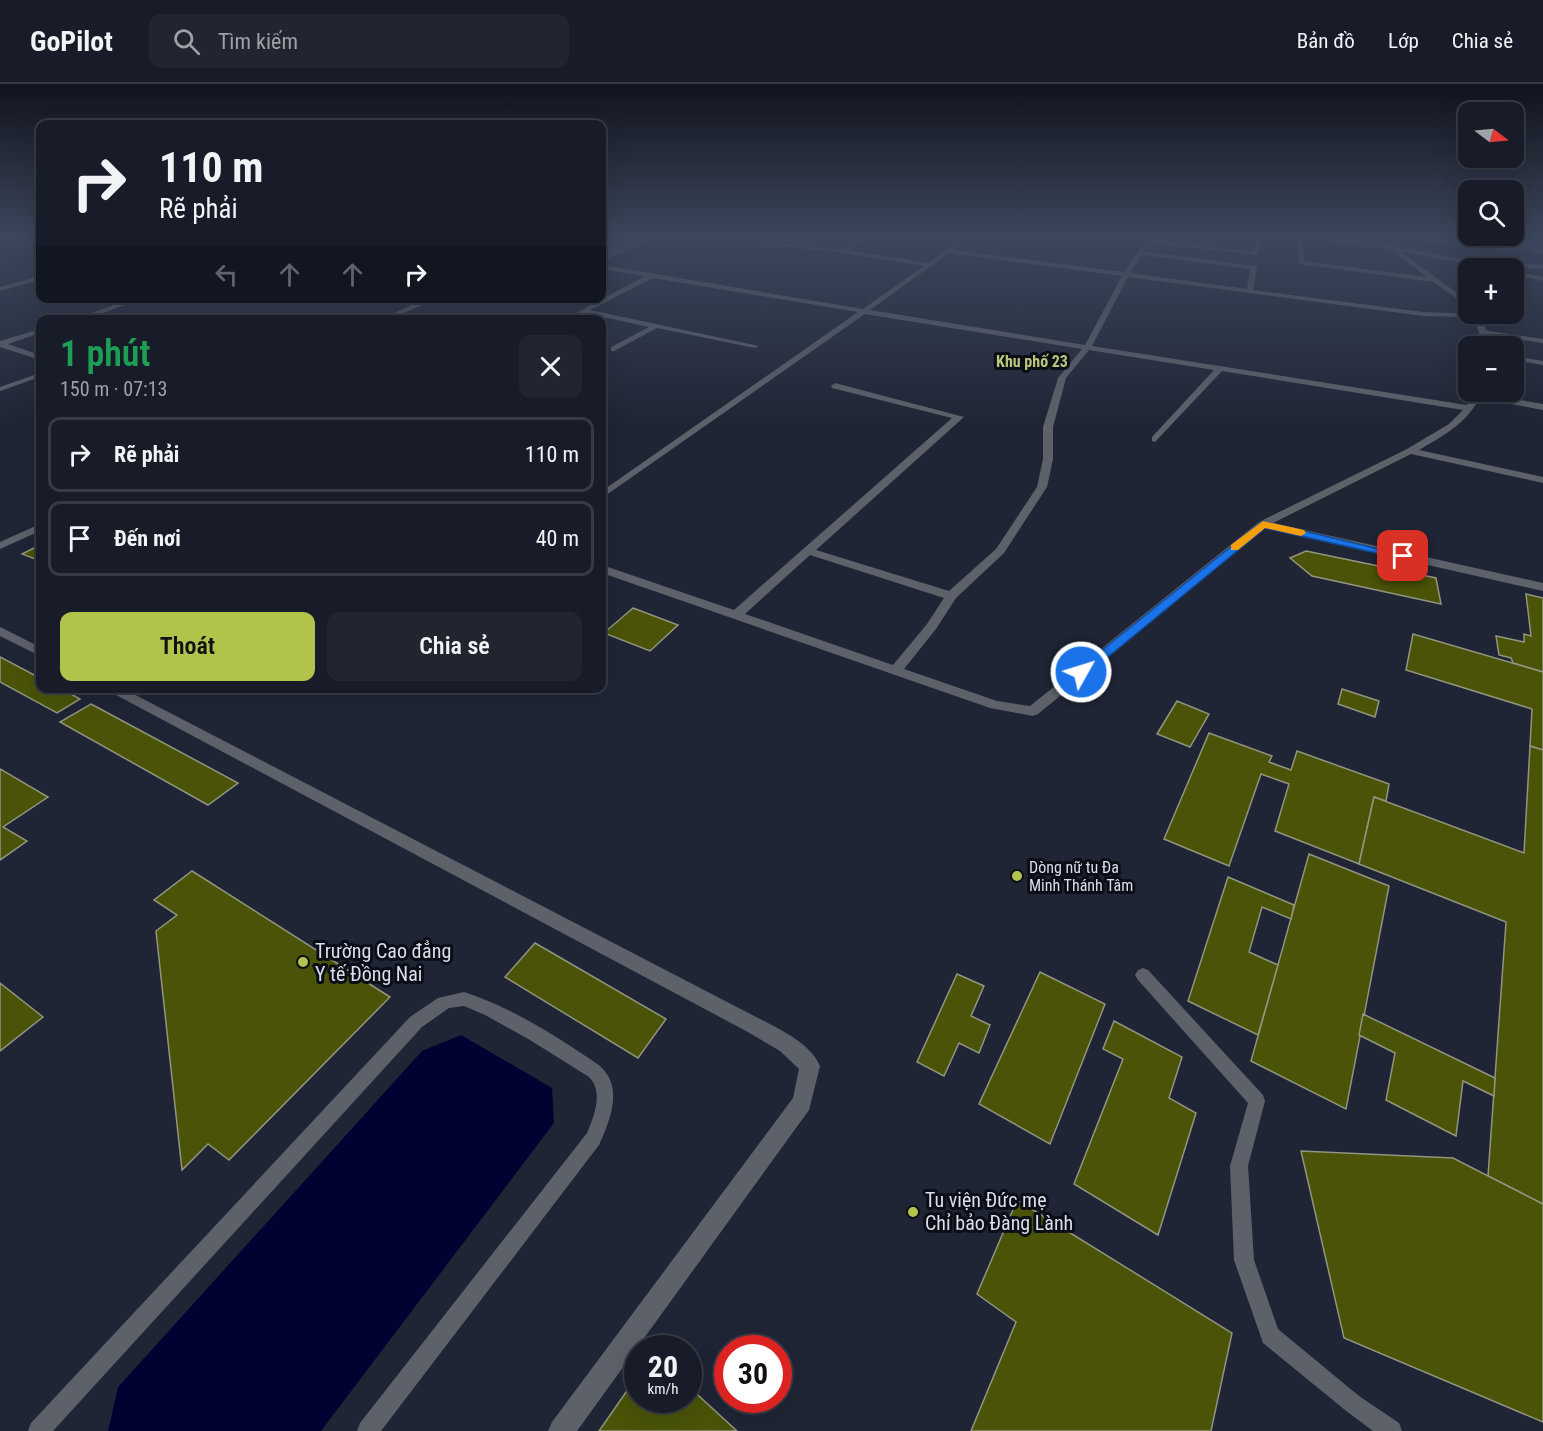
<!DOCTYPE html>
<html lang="vi">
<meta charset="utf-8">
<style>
:root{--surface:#171c28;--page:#202530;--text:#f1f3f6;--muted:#9ea1a8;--line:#363a45;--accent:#b2c34c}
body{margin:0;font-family:"Roboto Condensed",sans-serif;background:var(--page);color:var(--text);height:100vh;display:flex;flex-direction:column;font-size:22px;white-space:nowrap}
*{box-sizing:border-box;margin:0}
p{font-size:20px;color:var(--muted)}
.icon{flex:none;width:33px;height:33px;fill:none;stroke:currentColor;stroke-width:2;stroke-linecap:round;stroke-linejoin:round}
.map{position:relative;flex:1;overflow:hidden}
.details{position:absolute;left:36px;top:231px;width:570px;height:378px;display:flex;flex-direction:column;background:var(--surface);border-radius:12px;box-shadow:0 6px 24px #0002,0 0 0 2px var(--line)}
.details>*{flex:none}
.top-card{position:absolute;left:36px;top:36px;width:570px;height:183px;border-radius:12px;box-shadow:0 6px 24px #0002,0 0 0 2px var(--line);background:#171c28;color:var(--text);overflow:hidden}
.needle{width:39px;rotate:106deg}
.tools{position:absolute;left:1458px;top:18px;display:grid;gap:12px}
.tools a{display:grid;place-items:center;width:66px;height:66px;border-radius:12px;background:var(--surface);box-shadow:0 6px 24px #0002,0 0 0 2px var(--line);font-size:30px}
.speed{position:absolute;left:624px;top:1251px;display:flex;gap:12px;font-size:30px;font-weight:700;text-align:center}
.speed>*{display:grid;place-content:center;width:78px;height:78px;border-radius:50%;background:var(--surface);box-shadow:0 6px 24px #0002,0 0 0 2px var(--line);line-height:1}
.speed small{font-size:15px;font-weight:400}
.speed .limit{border:9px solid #d22;background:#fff;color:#111}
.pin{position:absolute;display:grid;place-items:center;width:51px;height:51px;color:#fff;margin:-26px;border-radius:12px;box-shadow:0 3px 9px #0006}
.me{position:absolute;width:66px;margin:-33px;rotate:51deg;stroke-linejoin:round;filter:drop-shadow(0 0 4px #0008)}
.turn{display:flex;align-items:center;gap:21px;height:126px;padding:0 24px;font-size:27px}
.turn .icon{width:78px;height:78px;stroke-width:2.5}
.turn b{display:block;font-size:42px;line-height:51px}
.lanes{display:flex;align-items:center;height:57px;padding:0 24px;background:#0003;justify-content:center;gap:30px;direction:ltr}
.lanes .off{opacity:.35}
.round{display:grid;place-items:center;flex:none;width:63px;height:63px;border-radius:12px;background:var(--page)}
.summary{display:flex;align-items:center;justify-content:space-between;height:102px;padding:0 24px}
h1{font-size:36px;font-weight:600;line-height:45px;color:#1e9e55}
.action{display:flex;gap:12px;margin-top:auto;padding:12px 24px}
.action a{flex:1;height:69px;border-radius:12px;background:var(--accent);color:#111;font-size:24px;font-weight:600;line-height:69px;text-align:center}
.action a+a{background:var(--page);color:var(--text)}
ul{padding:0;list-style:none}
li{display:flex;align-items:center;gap:18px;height:75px;margin:0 12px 9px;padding:0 12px;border:3px solid var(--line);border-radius:12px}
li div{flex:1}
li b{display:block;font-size:22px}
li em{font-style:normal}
header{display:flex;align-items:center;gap:36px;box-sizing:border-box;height:84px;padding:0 30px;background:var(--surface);border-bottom:2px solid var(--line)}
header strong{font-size:28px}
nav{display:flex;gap:33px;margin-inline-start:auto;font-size:21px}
.search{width:420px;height:54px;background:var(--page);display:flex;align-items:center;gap:15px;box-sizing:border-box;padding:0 21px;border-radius:12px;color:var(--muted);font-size:22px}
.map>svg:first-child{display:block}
</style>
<header>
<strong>GoPilot</strong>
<div class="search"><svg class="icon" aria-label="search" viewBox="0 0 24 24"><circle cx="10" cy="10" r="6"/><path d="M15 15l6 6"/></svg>Tìm kiếm</div>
<nav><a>Bản đồ</a><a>Lớp</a><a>Chia sẻ</a></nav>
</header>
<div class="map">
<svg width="1543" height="1347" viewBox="0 0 1543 1347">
<rect width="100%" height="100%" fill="#1f2535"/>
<g fill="#3a476a">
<path d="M 602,151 L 653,151 L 602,173 Z"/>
<path d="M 1301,151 L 1543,151 L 1543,170 L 1372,153 L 1383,161 Z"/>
</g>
<path fill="#020232" d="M 461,951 L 552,1004 L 554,1039 L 321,1347 L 108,1347 L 118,1303 L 422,967 Z"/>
<g fill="#4a5308" stroke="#91957f" stroke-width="1.5">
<path d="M 40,461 L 40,477 L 22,470 Z"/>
<path d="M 1306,467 L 1436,494 L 1441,520 L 1312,492 L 1290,474 Z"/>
<path d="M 1526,510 L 1543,514 L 1543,588 L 1513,579 L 1511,574 L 1499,571 L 1496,552 L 1524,558 L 1524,550 L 1531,552 Z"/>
<path d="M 633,524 L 678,541 L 650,567 L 604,549 Z"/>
<path d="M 1413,550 L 1543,588 L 1543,666 L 1530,662 L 1532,625 L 1406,586 Z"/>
<path d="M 0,573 L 40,594 L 40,604 L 60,604 L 80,615 L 57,629 L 0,598 Z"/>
<path d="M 1342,605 L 1379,617 L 1375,633 L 1338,620 Z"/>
<path d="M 1177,617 L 1209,630 L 1190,663 L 1157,650 Z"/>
<path d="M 91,620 L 238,699 L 208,721 L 60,638 Z"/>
<path d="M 1209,649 L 1272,672 L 1269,678 L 1291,686 L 1297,667 L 1389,700 L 1386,717 L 1374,713 L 1359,780 L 1275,747 L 1289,700 L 1261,690 L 1229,782 L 1164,755 Z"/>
<path d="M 1530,662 L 1543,666 L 1543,1120 L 1488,1092 L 1506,838 L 1359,780 L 1374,713 L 1524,769 Z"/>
<path d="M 0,685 L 48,713 L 3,743 L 27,757 L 0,776 Z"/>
<path d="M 1309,770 L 1389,802 L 1346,1025 L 1251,977 Z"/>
<path d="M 192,787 L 390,913 L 229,1076 L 208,1060 L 182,1086 L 156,847 L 177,831 L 154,816 Z"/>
<path d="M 1228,793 L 1294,821 L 1291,835 L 1262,823 L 1249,868 L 1278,881 L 1258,951 L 1188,917 Z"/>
<path d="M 535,859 L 666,935 L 638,974 L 505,893 Z"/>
<path d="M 1040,888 L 1105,920 L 1050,1060 L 979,1020 Z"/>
<path d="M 957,890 L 984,902 L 971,932 L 990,941 L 979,969 L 959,959 L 944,992 L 917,978 Z"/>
<path d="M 0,899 L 43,933 L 0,967 Z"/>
<path d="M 1363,930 L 1495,994 L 1494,1012 L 1463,997 L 1456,1052 L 1386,1016 L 1395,969 L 1359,951 Z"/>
<path d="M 1114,937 L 1182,973 L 1169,1014 L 1196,1029 L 1158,1151 L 1074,1100 L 1123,975 L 1103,965 Z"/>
<path d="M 1301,1067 L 1453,1074 L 1543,1120 L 1543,1338 L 1344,1254 Z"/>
<path d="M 1017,1116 L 1232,1249 L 1211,1347 L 971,1347 L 1016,1238 L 977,1210 Z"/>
<path d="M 638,1291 L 638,1316 L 688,1316 L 688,1302 L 737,1347 L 599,1347 Z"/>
</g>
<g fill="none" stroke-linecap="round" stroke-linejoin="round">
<g fill="#5d6169" fill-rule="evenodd">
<path d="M 1504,152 L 1508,152 L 1505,166 L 1503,167 L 1501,166 Z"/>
<path d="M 1483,246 L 1543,255 L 1543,259 L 1481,249 Z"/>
<path d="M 1514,272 L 1543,277 L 1543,281 L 1514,276 Z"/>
<path d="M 40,289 L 40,293 L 0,307 L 0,303 Z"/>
<path d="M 1143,884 L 1148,886 L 1263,1011 L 1265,1017 L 1248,1082 L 1254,1176 L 1278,1245 L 1359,1312 L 1399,1339 L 1402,1347 L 1373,1347 L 1345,1326 L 1263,1259 L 1234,1176 L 1230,1082 L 1248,1019 L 1138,896 L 1135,891 L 1138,886 Z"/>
<path d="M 464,908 C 511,923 560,954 600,982 C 624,1004 610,1036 599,1061 L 381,1347 L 357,1347 L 360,1339 L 587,1049 C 594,1032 604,1008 589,993 L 530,956 L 485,931 L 464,922 L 449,924 L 422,943 L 53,1347 L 28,1347 L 31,1339 L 410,933 L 438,914 Z"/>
</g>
<g fill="#5d6169" fill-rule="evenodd">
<path d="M 653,151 L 661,151 L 602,177 L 602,173 Z"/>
<path d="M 679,151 L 843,165 L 863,151 L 870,151 L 849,166 L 929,179 L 960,154 L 940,151 L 971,151 L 953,166 L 1124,188 L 1149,151 L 1155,151 L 1152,156 L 1253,167 L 1257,151 L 1263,151 L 1258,169 L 1255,171 L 1150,159 L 1144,167 L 1254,182 L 1257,184 L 1253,206 L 1423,228 L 1479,230 L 1487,248 L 1487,262 L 1479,262 L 1479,248 L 1473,233 L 1423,232 L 1128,193 L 1092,262 L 1467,321 L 1474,308 L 1543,320 L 1543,326 L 1479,314 C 1467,340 1442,352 1419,366 L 1543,393 L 1543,399 L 1411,370 L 1273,439 L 1543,499 L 1543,507 L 1265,444 L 1038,630 L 1033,632 L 990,624 L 602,489 L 602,481 L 734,526 L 952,334 L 832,304 L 831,302 L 835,299 L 964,333 L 816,466 L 949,507 L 996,465 L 1037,403 L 1043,375 L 1043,343 L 1058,294 L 1082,265 L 865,230 L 602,414 L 602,407 L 858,228 L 653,194 L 590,226 L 759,262 L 755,264 L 657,244 L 614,267 L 611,267 L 611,263 L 649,243 L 585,229 L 573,236 L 563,236 L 645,192 L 602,185 L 602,181 L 863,225 L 924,182 L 844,169 ZM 949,169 L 1122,192 L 1085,261 L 870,226 ZM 1142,171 L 1250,185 L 1247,205 L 1130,189 ZM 1089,266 L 1214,286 L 1152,353 L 1152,357 L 1155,358 L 1222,287 L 1463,326 L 1449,340 L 1407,365 L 1259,438 L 1030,622 L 997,617 L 904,585 L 936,545 L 956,514 L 1004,469 L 1047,403 L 1053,375 L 1053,343 L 1066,294 ZM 810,471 L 944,514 L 927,540 L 893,581 L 745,530 Z"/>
<path d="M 1058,151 L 1086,154 L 1083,156 Z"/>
<path d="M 1289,151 L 1390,161 L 1490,181 L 1496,178 L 1543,181 L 1543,185 L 1497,182 L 1497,184 L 1487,184 L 1400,167 L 1468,217 L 1468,222 L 1433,198 L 1299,180 L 1297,153 ZM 1303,154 L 1394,166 L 1394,168 L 1427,193 L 1304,177 Z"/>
<path d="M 1517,151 L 1543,151 L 1543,155 L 1520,153 Z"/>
<path d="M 1516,187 L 1543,193 L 1543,197 L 1514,190 Z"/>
<path d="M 40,192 L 40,196 L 0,207 L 0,203 Z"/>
<path d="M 132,214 L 143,214 L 85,236 L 73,236 Z"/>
<path d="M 427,214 L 437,214 L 389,236 L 379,236 Z"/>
<path d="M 40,245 L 40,249 L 8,260 L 40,271 L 40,276 L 0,263 L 0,257 Z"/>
<path d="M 40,440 L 40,447 L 0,465 L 0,458 Z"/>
<path d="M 0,543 L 40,563 L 40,572 L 0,552 Z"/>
<path d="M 103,604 L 122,604 L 760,935 C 781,946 810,959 820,982 L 809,1026 L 577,1347 L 548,1347 L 552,1338 L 793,1014 L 799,985 L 780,967 L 746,947 Z"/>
</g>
</g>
<linearGradient id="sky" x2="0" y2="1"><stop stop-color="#11141d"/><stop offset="0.45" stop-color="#3c465c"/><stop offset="1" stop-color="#3c465c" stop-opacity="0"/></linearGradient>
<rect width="1543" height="339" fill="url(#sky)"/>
<path fill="#1a73e8" stroke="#114b97" stroke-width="1.5" d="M 1263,437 L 1408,472 L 1403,475 L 1265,444 L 1086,591 L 1077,591 L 1077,586 Z"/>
<path fill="#f59e0b" d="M 1263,437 L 1304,446 L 1306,449 L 1301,452 L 1265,444 L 1238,466 L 1231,466 L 1231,461 Z"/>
<g fill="#b2c34c" stroke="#0b0e16" stroke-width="2">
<circle cx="1017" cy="792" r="6"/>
<circle cx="303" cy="878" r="6"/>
<circle cx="913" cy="1128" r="6"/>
</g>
<g text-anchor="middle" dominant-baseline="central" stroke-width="6" stroke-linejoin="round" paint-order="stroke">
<g font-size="16" font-weight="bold" fill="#bac77b" stroke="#0b0e16">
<text x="1032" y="277">Khu phố 23</text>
</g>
<g font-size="16" fill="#dadfea" stroke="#0b0e16" text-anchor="start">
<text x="1029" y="783">Dòng nữ tu Đa<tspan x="1029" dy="18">Minh Thánh Tâm</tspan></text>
</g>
<g font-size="20" fill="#dadfea" stroke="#0b0e16" text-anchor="start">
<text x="315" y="867">Trường Cao đẳng<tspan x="315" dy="23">Y tế Đồng Nai</tspan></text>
<text x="925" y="1116">Tu viện Đức mẹ<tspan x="925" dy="23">Chỉ bảo Đàng Lành</tspan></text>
</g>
</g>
</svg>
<div class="tools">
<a><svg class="needle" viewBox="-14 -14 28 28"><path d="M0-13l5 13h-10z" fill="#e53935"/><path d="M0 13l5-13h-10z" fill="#9ea1a8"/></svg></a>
<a><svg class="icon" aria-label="search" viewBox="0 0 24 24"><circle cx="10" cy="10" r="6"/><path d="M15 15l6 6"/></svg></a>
<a>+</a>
<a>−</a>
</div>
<div class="speed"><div>20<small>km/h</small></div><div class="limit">30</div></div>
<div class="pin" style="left:1403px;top:472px;background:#d93025"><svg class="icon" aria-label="arrive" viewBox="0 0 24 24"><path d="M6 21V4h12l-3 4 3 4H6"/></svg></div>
<svg class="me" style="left:1081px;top:588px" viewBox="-20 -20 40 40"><circle r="17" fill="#1a73e8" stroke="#fff" stroke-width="3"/><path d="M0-11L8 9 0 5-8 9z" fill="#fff"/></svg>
<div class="top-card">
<div class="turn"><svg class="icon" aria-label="right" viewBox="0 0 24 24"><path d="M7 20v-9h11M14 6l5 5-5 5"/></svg><div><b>110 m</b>Rẽ phải</div></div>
<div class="lanes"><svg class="icon off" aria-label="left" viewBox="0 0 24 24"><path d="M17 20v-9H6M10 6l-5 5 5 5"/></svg><svg class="icon off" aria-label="ahead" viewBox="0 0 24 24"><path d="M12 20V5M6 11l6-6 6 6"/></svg><svg class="icon off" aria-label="ahead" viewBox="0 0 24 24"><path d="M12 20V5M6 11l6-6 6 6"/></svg><svg class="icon" aria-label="right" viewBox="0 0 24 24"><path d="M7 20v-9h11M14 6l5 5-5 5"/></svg></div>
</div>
<section class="details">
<div class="summary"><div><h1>1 phút</h1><p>150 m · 07:13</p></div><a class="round"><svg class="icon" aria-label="close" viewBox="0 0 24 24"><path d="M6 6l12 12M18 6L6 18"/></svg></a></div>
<ul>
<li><svg class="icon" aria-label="right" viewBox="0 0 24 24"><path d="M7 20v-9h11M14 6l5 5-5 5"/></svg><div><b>Rẽ phải</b></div><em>110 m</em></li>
<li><svg class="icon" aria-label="arrive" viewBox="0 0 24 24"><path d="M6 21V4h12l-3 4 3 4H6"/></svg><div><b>Đến nơi</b></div><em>40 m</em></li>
</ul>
<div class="action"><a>Thoát</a><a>Chia sẻ</a></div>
</section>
</div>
